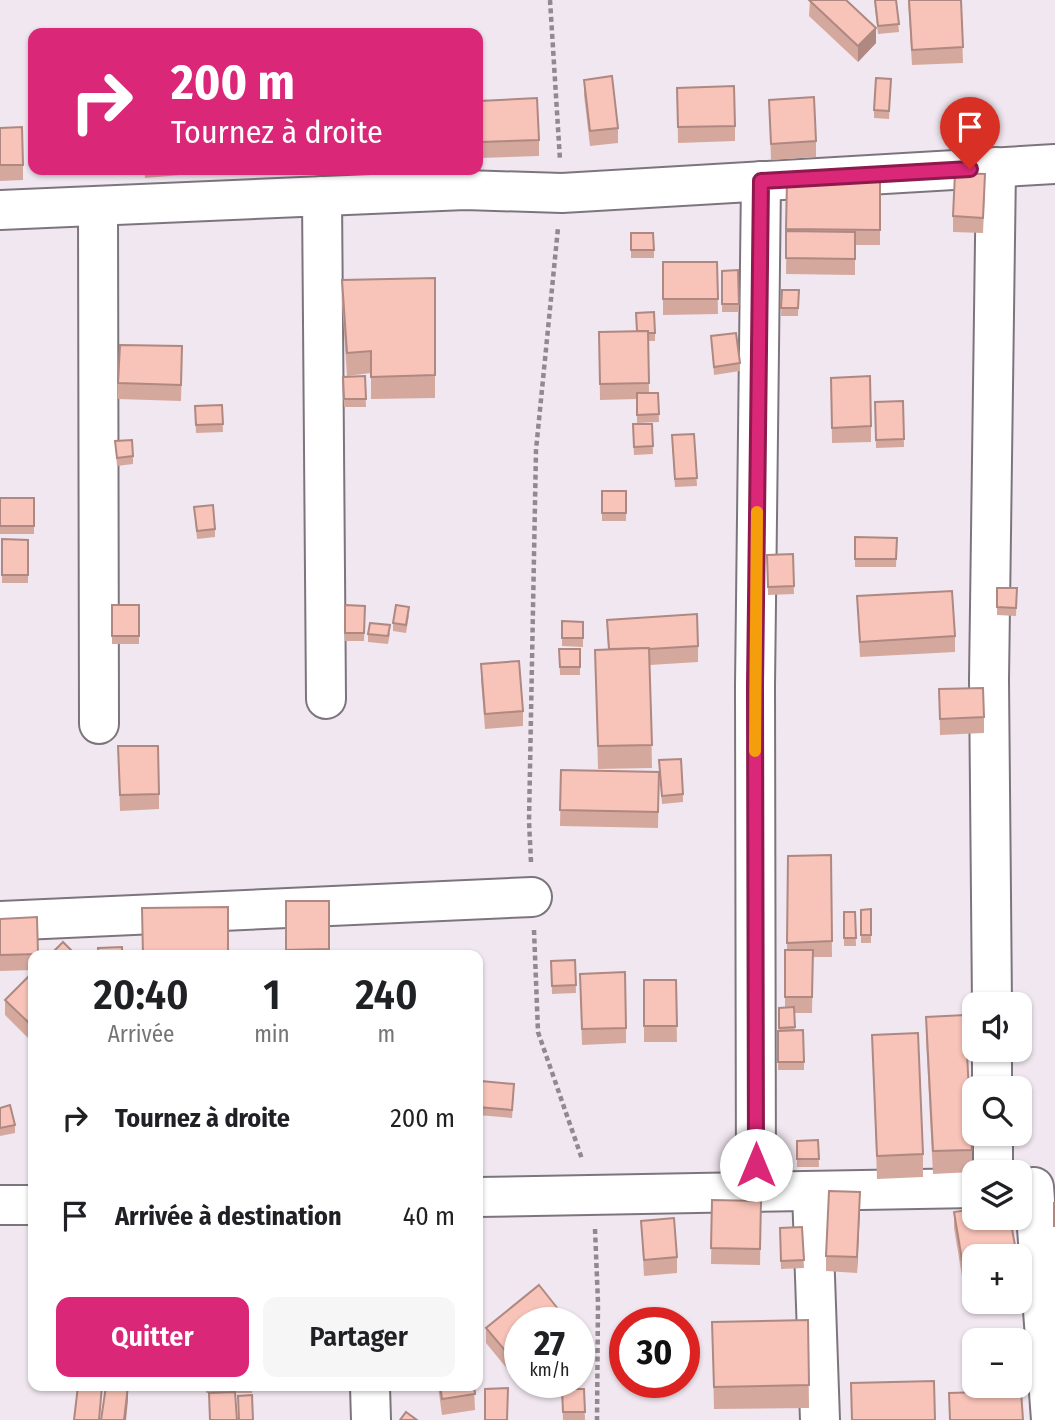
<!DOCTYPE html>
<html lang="fr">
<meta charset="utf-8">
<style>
:root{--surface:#fff;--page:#f6f6f6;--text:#202124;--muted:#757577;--accent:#db2777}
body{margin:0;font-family:"Fira Sans Condensed",sans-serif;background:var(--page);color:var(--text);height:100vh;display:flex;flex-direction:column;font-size:26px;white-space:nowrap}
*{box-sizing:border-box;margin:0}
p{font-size:23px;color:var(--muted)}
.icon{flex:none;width:38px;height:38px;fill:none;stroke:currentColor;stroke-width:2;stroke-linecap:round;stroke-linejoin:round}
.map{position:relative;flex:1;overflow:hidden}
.details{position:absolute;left:28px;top:950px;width:455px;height:441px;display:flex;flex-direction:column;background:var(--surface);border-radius:14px;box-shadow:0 2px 5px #0004}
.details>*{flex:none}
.hud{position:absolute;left:28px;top:28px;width:455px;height:147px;border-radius:14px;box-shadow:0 2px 5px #0004;background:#db2777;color:#fff;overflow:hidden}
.controls{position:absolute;left:962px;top:992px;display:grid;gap:14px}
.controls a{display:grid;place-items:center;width:70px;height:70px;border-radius:14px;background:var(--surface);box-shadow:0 2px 5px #0004;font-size:35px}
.speed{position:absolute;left:504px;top:1307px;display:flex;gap:14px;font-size:35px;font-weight:700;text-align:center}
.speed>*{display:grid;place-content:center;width:91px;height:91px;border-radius:50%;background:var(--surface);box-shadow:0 2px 5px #0004;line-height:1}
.speed small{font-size:18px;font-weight:400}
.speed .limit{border:10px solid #d22;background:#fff;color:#111}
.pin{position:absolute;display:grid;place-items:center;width:60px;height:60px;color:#fff;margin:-72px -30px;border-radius:50% 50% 50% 0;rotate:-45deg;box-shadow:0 0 7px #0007}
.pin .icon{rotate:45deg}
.me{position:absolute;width:77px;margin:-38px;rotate:0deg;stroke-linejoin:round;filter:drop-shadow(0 0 5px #0008)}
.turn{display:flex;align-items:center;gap:24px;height:147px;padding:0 28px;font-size:32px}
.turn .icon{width:91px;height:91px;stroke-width:2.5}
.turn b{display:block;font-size:49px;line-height:60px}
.eta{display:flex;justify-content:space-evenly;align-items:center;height:119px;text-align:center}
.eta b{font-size:42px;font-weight:600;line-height:49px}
.cta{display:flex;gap:14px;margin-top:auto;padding:14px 28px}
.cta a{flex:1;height:80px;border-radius:14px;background:var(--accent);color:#fff;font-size:28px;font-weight:600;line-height:80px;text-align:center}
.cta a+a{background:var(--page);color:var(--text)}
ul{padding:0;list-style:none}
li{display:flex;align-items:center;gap:21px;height:98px;padding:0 28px}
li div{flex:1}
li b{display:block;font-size:26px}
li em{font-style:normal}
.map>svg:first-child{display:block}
</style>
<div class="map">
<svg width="1055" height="1420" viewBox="0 0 1055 1420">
<rect width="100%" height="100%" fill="#f1e7f0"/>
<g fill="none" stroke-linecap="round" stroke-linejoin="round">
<g stroke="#7d757d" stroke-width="42">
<g id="minor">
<path d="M 322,196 L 326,699"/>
<path d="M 98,206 L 99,724"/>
<path d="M 0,210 L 465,190 L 562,193 L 1055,164"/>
<path d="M 0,921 L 532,897"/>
<path d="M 992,1004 L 989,680 L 996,167"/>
<path d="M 992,1050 L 992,1088"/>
<path d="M 993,1134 L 993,1172"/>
<path d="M 1034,1187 L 1051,1420"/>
<path d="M 812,1191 L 820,1420"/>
<path d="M 756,1192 L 755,686 L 761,181"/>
<path d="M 478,1197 L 975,1188"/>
<path d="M 0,1205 L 33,1205"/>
<path d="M 370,1386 L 371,1420"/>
</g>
</g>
<g stroke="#90898f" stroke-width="4.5" stroke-dasharray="5 3.5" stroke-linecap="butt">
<path d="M 550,0 L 560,160"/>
<path d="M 531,862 L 529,821 L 536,450 L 558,228"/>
<path d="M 534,930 L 538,1032 L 582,1159"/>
<path d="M 595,1229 L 598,1303 L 597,1420"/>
</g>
<use href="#minor" stroke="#fff" stroke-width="38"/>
</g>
<g fill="#d5a89e">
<path d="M 810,0 L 876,43 L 858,62 L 809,16 Z"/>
<path d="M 874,0 L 896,0 L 899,32 L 878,34 Z"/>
<path d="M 908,0 L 961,0 L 963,63 L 912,65 Z"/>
<path d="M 891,79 L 889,119 L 874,118 L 874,110 Z"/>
<path d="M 584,80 L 618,128 L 618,143 L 590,146 L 584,95 Z"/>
<path d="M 677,88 L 735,126 L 735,141 L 678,143 Z"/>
<path d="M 769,100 L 816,141 L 816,157 L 771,160 Z"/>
<path d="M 479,101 L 539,140 L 539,156 L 480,158 Z"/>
<path d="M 0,128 L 23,165 L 23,180 L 0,181 Z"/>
<path d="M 85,170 L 130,170 L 130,174 L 85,171 Z"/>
<path d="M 144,170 L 216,170 L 216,172 L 145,178 Z"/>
<path d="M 787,180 L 880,181 L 880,245 L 855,245 L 855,275 L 786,274 Z"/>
<path d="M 985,190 L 983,233 L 953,232 L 953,216 Z"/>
<path d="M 631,233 L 654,250 L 654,258 L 631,258 Z"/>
<path d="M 663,262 L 717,262 L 718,314 L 663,315 Z"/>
<path d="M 738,270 L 739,312 L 722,312 L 722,271 Z"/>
<path d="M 435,278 L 435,398 L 371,399 L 371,373 L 347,376 L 342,303 L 342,280 Z"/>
<path d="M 782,290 L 799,290 L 798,316 L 781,316 Z"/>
<path d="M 599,332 L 655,333 L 655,341 L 648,341 L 649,393 L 658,393 L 659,422 L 637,423 L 637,399 L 600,400 Z"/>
<path d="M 711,336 L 740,363 L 740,371 L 714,375 Z"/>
<path d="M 182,362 L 181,401 L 118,399 L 118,383 Z"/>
<path d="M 365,376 L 366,407 L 344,407 L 343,377 Z"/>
<path d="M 831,378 L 871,426 L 871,442 L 832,443 Z"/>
<path d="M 903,401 L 904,447 L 876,448 L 875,402 Z"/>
<path d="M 222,405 L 223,432 L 196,433 L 195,406 Z"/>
<path d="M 652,424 L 653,454 L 634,455 L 633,432 Z"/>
<path d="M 694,434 L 697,486 L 675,487 L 672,443 Z"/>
<path d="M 115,441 L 133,456 L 133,464 L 117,466 Z"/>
<rect x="602" y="491" width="24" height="30"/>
<rect x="0" y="498" width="34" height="36"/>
<path d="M 194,507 L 215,529 L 215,537 L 197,539 Z"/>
<path d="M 855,537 L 897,538 L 896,567 L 855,567 Z"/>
<path d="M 2,539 L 28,540 L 28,583 L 2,583 Z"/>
<path d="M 793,554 L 794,594 L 768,595 L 767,555 Z"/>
<path d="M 997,588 L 1017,588 L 1016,616 L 997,615 Z"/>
<path d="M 857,596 L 955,636 L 955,652 L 860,657 Z"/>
<rect x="112" y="605" width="27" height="39"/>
<path d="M 345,605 L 365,606 L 364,641 L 345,641 Z"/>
<path d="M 409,615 L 406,633 L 393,631 L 393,623 Z"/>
<path d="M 607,620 L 698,646 L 698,662 L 650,665 L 652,768 L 598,769 L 595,650 L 608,649 Z"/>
<path d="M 583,622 L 583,647 L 562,646 L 562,638 Z"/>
<path d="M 390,633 L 388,644 L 368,642 L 368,634 Z"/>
<path d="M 559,649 L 580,649 L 580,675 L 560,675 Z"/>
<path d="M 481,664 L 523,711 L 523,726 L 485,729 L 481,680 Z"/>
<path d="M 939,689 L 984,717 L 984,733 L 940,735 Z"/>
<path d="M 118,746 L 159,794 L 159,809 L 120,811 Z"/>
<path d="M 659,768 L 683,794 L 683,802 L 662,804 Z"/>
<path d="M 561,770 L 659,772 L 658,828 L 560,826 Z"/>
<path d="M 831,855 L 832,957 L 813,957 L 812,1013 L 794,1013 L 795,1030 L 804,1062 L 804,1070 L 778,1070 L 779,1008 L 785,1008 L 785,950 L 787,950 L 788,856 Z"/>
<rect x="286" y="901" width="43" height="55"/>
<path d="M 871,909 L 871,943 L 861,943 L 861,910 Z"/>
<path d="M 844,912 L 855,912 L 856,946 L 844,946 Z"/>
<path d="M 37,917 L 38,956 L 33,956 L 33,970 L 0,971 L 0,919 Z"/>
<path d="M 575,960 L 576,993 L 552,994 L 551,961 Z"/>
<path d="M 33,972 L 33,1033 L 28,1038 L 5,1015 L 5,1000 Z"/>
<path d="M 580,974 L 626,1028 L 626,1043 L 582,1045 Z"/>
<path d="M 644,980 L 676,980 L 677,1042 L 644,1042 Z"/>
<path d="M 926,1017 L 972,1150 L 972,1172 L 933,1174 L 926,1039 Z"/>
<path d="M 872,1035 L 923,1154 L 923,1177 L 877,1179 Z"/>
<path d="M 514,1092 L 512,1118 L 478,1115 L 478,1107 Z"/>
<path d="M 0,1108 L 15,1125 L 15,1133 L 0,1136 Z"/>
<path d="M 818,1140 L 819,1167 L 797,1167 L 797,1141 Z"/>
<path d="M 712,1200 L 761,1201 L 760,1265 L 711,1264 Z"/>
<path d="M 860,1208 L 857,1273 L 826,1271 L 826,1256 Z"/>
<path d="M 954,1212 L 1016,1251 L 1016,1256 L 975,1256 L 975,1274 L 962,1276 L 954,1228 Z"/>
<path d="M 641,1221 L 677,1257 L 677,1273 L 644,1276 Z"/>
<path d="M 802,1227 L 804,1268 L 781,1269 L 780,1228 Z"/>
<path d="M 478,1265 L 482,1293 L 482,1309 L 478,1309 Z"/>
<path d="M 808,1320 L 809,1408 L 714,1409 L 712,1322 Z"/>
<path d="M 566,1323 L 514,1377 L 486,1343 L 486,1328 Z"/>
<rect x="206" y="1386" width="46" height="7"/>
<path d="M 438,1386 L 474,1386 L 475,1410 L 442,1415 Z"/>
<path d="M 562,1389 L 584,1389 L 585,1420 L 563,1420 Z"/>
</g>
<g fill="#ae8881">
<path d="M 876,28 L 876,43 L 858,62 L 858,46 Z"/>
<path d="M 33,1017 L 33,1033 L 28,1038 L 28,1022 Z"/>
<path d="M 860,1192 L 860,1208 L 857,1273 L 857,1257 Z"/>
<path d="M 520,1356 L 520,1372 L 514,1377 L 514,1361 Z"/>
<path d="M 128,1386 L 128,1400 L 126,1420 L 124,1420 Z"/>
</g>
<g fill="#f8c3b8" stroke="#ae8881" stroke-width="2">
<path d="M 809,0 L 846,0 L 876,28 L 858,46 Z"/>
<path d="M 875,0 L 896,0 L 899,24 L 878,26 Z"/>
<path d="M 909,0 L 961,0 L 963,47 L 912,50 Z"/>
<path d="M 612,76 L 618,128 L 590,131 L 584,80 Z"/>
<path d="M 876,78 L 891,79 L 889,111 L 874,110 Z"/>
<path d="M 734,86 L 735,126 L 678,127 L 677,88 Z"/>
<path d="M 814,97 L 816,141 L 771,144 L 769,100 Z"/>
<path d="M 537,98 L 539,140 L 480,142 L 479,101 Z"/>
<path d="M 22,127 L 23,165 L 0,165 L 0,128 Z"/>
<path d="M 955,173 L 985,174 L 983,218 L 953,216 Z"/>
<path d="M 787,180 L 880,181 L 880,230 L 786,229 Z"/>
<path d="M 786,231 L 855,232 L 855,259 L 786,258 Z"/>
<path d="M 631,233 L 653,233 L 654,250 L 631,250 Z"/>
<path d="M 663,262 L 717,262 L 718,299 L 663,299 Z"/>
<path d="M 738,270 L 739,304 L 722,304 L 722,271 Z"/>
<path d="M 435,278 L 435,375 L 371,377 L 371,351 L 347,353 L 342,280 Z"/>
<path d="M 782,290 L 799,290 L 798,308 L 781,308 Z"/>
<path d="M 654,312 L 655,333 L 648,333 L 648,331 L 637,331 L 636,313 Z"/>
<path d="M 648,331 L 649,383 L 600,384 L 599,332 Z"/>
<path d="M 736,333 L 740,363 L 714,367 L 711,336 Z"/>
<path d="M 120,345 L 182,346 L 181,385 L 118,383 Z"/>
<path d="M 365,376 L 366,399 L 344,399 L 343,377 Z"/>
<path d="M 870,376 L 871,426 L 832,428 L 831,378 Z"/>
<path d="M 637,393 L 658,393 L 659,414 L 637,415 Z"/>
<path d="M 903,401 L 904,439 L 876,440 L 875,402 Z"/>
<path d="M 222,405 L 223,424 L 196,425 L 195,406 Z"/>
<path d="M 633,424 L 652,424 L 653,446 L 634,447 Z"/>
<path d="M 694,434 L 697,478 L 675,479 L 672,435 Z"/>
<path d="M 132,440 L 133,456 L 117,458 L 115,441 Z"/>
<rect x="602" y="491" width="24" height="22"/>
<rect x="0" y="498" width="34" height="28"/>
<path d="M 213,505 L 215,529 L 197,531 L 194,507 Z"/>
<path d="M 855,537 L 897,538 L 896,559 L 855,559 Z"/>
<path d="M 2,539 L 28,540 L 28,575 L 2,575 Z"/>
<path d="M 793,554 L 794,586 L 768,587 L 767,555 Z"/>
<path d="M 997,588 L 1017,588 L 1016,608 L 997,607 Z"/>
<path d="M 952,591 L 955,636 L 860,642 L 857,596 Z"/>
<rect x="112" y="605" width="27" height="31"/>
<path d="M 345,605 L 365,606 L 364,633 L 345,633 Z"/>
<path d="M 396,605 L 409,607 L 406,625 L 393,623 Z"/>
<path d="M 697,614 L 698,646 L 649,649 L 649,648 L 609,649 L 607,620 Z"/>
<path d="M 562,621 L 583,622 L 583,638 L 562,638 Z"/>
<path d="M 370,623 L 390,625 L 388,636 L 368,634 Z"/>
<path d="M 649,648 L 652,745 L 598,746 L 595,650 Z"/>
<path d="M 559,649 L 580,649 L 580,667 L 560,667 Z"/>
<path d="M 519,661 L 523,711 L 485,714 L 481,664 Z"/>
<path d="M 983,688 L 984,717 L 940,719 L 939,689 Z"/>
<path d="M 118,746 L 158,746 L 159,794 L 120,795 Z"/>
<path d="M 681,759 L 683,794 L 662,796 L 659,760 Z"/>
<path d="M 561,770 L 659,772 L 658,812 L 560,810 Z"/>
<path d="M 831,855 L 832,941 L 787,943 L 788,856 Z"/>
<path d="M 286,901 L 329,901 L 329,949 L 286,950 Z"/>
<path d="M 228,907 L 228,954 L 143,956 L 142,908 Z"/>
<path d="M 871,909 L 871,935 L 861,935 L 861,910 Z"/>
<path d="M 844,912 L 855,912 L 856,938 L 844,938 Z"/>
<path d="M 37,917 L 38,954 L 0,955 L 0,919 Z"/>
<path d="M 63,942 L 77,956 L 49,956 Z"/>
<path d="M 122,947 L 122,956 L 99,956 L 98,948 Z"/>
<path d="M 785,950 L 813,950 L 812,997 L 785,997 Z"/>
<path d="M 575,960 L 576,985 L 552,986 L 551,961 Z"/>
<path d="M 33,972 L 33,1017 L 28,1022 L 5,1000 Z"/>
<path d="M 625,972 L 626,1028 L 582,1029 L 580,974 Z"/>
<path d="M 644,980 L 676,980 L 677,1026 L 644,1026 Z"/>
<path d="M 794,1007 L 795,1027 L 779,1028 L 779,1008 Z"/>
<path d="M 965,1015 L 972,1150 L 933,1151 L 926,1017 Z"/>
<path d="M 803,1030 L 804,1062 L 778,1062 L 778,1031 Z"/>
<path d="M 918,1033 L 923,1154 L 877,1156 L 872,1035 Z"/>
<path d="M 481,1081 L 514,1084 L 512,1110 L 478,1107 Z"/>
<path d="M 10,1105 L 15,1125 L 0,1128 L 0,1108 Z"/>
<path d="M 818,1140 L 819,1159 L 797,1159 L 797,1141 Z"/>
<path d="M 829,1191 L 860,1192 L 857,1257 L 826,1256 Z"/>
<path d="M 712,1200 L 761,1201 L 760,1249 L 711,1248 Z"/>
<rect x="1054" y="1203" width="1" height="23"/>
<path d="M 975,1209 L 975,1218 L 1010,1218 L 1016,1251 L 984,1256 L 975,1256 L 975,1258 L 962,1260 L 954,1212 Z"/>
<path d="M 674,1218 L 677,1257 L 644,1260 L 641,1221 Z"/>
<path d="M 802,1227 L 804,1260 L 781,1261 L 780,1228 Z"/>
<path d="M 478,1265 L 480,1265 L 482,1293 L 478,1293 Z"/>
<path d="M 539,1285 L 566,1319 L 561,1323 L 520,1323 L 520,1356 L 514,1361 L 486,1328 Z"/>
<path d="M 808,1320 L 809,1385 L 714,1387 L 712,1322 Z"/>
<path d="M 934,1381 L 935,1420 L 852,1420 L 851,1383 Z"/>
<path d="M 78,1386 L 102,1386 L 99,1420 L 74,1420 Z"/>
<path d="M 106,1386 L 128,1386 L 124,1420 L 101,1420 Z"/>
<path d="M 440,1386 L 474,1386 L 475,1394 L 442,1399 Z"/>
<path d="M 508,1388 L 507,1420 L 485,1420 L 485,1389 Z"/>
<path d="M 562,1389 L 584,1389 L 585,1412 L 563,1412 Z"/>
<path d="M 1021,1391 L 1023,1420 L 950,1420 L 949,1393 Z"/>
<path d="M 235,1392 L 237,1420 L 210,1420 L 209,1393 Z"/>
<path d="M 252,1395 L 253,1420 L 239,1420 L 238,1396 Z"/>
<path d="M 406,1412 L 417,1420 L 400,1420 Z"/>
</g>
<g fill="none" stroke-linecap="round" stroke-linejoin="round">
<g stroke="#8e194d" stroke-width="18">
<path id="route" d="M 756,1165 L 755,686 L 761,181 L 970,169"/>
</g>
<use href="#route" stroke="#db2777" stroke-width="12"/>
<path stroke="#f59e0b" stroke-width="12" d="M 755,751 L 757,512"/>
</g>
</svg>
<div class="controls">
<a><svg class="icon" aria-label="sound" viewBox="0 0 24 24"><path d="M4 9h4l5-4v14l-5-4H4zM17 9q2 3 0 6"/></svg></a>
<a><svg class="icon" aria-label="search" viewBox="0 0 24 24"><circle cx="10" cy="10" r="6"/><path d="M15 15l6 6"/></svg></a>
<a><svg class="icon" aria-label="layers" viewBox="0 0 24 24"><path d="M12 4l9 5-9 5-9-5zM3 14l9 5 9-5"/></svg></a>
<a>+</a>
<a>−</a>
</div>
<div class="speed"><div>27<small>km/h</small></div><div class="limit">30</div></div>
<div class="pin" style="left:970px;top:169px;background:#d93025"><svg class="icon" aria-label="arrive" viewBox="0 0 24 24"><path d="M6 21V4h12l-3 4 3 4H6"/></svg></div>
<svg class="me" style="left:756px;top:1165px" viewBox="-20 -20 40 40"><circle r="19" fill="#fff"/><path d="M0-13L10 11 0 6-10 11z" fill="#db2777"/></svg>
<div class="hud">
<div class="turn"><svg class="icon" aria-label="right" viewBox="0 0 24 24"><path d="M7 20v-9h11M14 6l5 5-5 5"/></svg><div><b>200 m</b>Tournez à droite</div></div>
</div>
<section class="details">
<div class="eta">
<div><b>20:40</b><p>Arrivée</p></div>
<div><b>1</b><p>min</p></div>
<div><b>240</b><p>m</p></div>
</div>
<ul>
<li><svg class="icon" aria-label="right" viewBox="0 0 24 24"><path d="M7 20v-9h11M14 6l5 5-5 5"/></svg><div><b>Tournez à droite</b></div><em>200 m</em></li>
<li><svg class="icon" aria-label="arrive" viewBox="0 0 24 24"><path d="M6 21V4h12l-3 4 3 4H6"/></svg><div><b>Arrivée à destination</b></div><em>40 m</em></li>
</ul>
<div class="cta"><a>Quitter</a><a>Partager</a></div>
</section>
</div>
